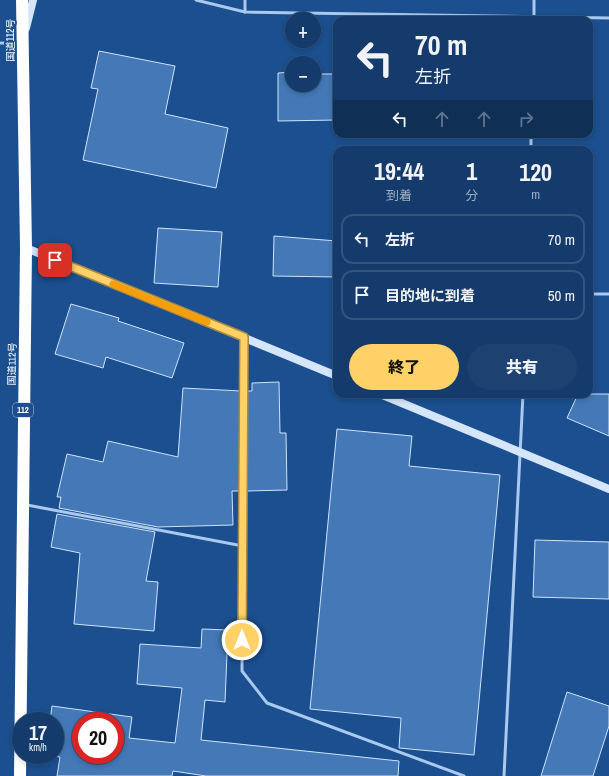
<!DOCTYPE html>
<html lang="ja">
<meta charset="utf-8">
<style>
:root{--surface:#143b6b;--page:#1d4271;--text:#f1f3f6;--muted:#9dadc1;--line:#33557e;--accent:#ffd166}
body{margin:0;font-family:"Archivo Narrow","Noto Sans JP",sans-serif;background:var(--page);color:var(--text);height:100vh;display:flex;flex-direction:column;font-size:15px;white-space:nowrap}
*{box-sizing:border-box;margin:0}
p{font-size:13px;color:var(--muted)}
.icon{flex:none;width:22px;height:22px;fill:none;stroke:currentColor;stroke-width:2;stroke-linecap:round;stroke-linejoin:round}
.map{position:relative;flex:1;overflow:hidden}
.side{position:absolute;left:333px;top:146px;width:260px;height:252px;display:flex;flex-direction:column;background:var(--surface);border-radius:12px;box-shadow:0 2px 6px #0003,0 0 0 1px var(--line)}
.side>*{flex:none}
.hud{position:absolute;left:333px;top:16px;width:260px;height:122px;border-radius:12px;box-shadow:0 2px 6px #0003,0 0 0 1px var(--line);background:#143b6b;color:var(--text);overflow:hidden}
.controls{position:absolute;left:285px;top:12px;display:grid;gap:8px}
.controls a{display:grid;place-items:center;width:36px;height:36px;border-radius:50%;background:var(--surface);box-shadow:0 2px 6px #0003,0 0 0 1px var(--line);font-size:20px}
.speed{position:absolute;left:12px;top:712px;display:flex;gap:8px;font-size:20px;font-weight:700;text-align:center}
.speed>*{display:grid;place-content:center;width:52px;height:52px;border-radius:50%;background:var(--surface);box-shadow:0 2px 6px #0003,0 0 0 1px var(--line);line-height:1}
.speed small{font-size:10px;font-weight:400}
.speed .limit{border:6px solid #d22;background:#fff;color:#111}
.pin{position:absolute;display:grid;place-items:center;width:34px;height:34px;color:#fff;margin:-17px;border-radius:8px;box-shadow:0 2px 6px #0006}
.me{position:absolute;width:44px;margin:-22px;rotate:0deg;stroke-linejoin:round;filter:drop-shadow(0 0 3px #0008)}
.turn{display:flex;align-items:center;gap:14px;height:84px;padding:0 16px;font-size:18px}
.turn .icon{width:52px;height:52px;stroke-width:2.5}
.turn b{display:block;font-size:28px;line-height:34px}
.lanes{display:flex;align-items:center;height:38px;padding:0 16px;background:#0003;justify-content:center;gap:20px;direction:ltr}
.lanes .off{opacity:.35}
.eta{display:flex;justify-content:space-evenly;align-items:center;height:68px;text-align:center}
.eta b{font-size:24px;font-weight:800;line-height:28px}
.cta{display:flex;gap:8px;margin-top:auto;padding:8px 16px}
.cta a{flex:1;height:46px;border-radius:24px;background:var(--accent);color:#111;font-size:16px;font-weight:800;line-height:46px;text-align:center}
.cta a+a{background:var(--page);color:var(--text)}
ul{padding:0;list-style:none}
li{display:flex;align-items:center;gap:12px;height:50px;margin:0 8px 6px;padding:0 8px;border:2px solid var(--line);border-radius:12px}
li div{flex:1}
li b{display:block;font-size:15px}
li em{font-style:normal}
.map>svg:first-child{display:block}
</style>
<div class="map">
<svg width="609" height="776" viewBox="0 0 609 776">
<rect width="100%" height="100%" fill="#1b4f8f"/>
<g fill="#4478b7" stroke="#cfe3fa" fill-rule="evenodd">
<path d="M 99,51 L 175,66 L 165,114 L 228,128 L 216,188 L 83,160 L 98,89 L 91,88 Z"/>
<path d="M 292,72 L 292,85 L 314,85 L 314,72 L 320,72 L 320,74 L 337,74 L 337,120 L 278,121 L 278,73 Z"/>
<path d="M 158,228 L 222,232 L 218,287 L 154,283 Z"/>
<path d="M 274,236 L 337,241 L 337,277 L 273,276 Z"/>
<path d="M 71,304 L 119,318 L 118,321 L 184,343 L 172,378 L 106,357 L 103,368 L 55,354 Z"/>
<path d="M 279,382 L 280,433 L 286,433 L 287,490 L 246,491 L 247,391 L 252,391 L 252,383 Z"/>
<path d="M 183,388 L 241,391 L 240,491 L 232,491 L 233,525 L 158,527 L 59,508 L 61,497 L 57,497 L 67,454 L 103,462 L 108,441 L 178,457 Z"/>
<path d="M 578,394 L 609,394 L 609,436 L 567,418 Z"/>
<path d="M 337,429 L 412,436 L 409,466 L 500,475 L 474,755 L 399,748 L 401,718 L 310,709 Z"/>
<path d="M 57,514 L 155,532 L 146,581 L 158,582 L 154,631 L 74,624 L 80,553 L 51,547 Z"/>
<path d="M 535,540 L 609,542 L 609,599 L 533,597 Z"/>
<path d="M 202,629 L 228,630 L 225,702 L 205,700 L 201,740 L 399,761 L 398,776 L 206,776 L 173,771 L 172,776 L 57,776 L 60,757 L 45,755 L 55,755 L 55,721 L 50,721 L 52,706 L 132,717 L 129,738 L 175,743 L 182,688 L 137,684 L 140,644 L 201,648 ZM 81,721 L 115,721 L 115,755 L 81,755 Z"/>
<path d="M 567,692 L 609,706 L 609,726 L 593,776 L 541,776 Z"/>
</g>
<g fill="none" stroke-linecap="round" stroke-linejoin="round">
<g stroke="#a9c9ee" stroke-width="3">
<path d="M 196,0 L 245,12 L 609,18"/>
<path d="M 245,0 L 245,12"/>
<path d="M 534,20 L 534,0"/>
<path d="M 0,43 L 20,44"/>
<path d="M 531,150 L 531,134"/>
<path d="M 589,294 L 609,294"/>
<path d="M 244,340 L 242,671 L 267,703 L 464,776"/>
<path d="M 27,505 L 243,546"/>
<path d="M 504,776 L 523,394"/>
</g>
<g stroke="#d6e6fa" stroke-width="8">
<path d="M 26,28 L 33,0"/>
<path d="M 26,248 L 337,376"/>
<path d="M 380,394 L 609,489"/>
</g>
<path stroke="#fff" stroke-width="12" d="M 20,776 L 26,248 L 22,0"/>
</g>
<g fill="none" stroke-linecap="round" stroke-linejoin="round">
<g stroke="#a68842" stroke-width="10">
<path id="route" d="M 55,260 L 244,337 L 242,640"/>
</g>
<use href="#route" stroke="#ffd166" stroke-width="7"/>
<path stroke="#f59e0b" stroke-width="7" d="M 113,284 L 207,322"/>
</g>
<g text-anchor="middle" dominant-baseline="central" stroke-width="3.5" stroke-linejoin="round" paint-order="stroke">
<rect fill="#1b4f8f" stroke="#bbcadd" stroke-width="1" x="13" y="403" width="20" height="14" rx="3"/>
<g font-size="9" font-weight="bold" fill="#fff">
<text x="23" y="410">112</text>
</g>
<g font-size="10" fill="#fff" stroke="#1b4f8f">
<text transform="translate(10 40) rotate(-90)">国道112号</text>
<text transform="translate(12 364) rotate(-89)">国道112号</text>
</g>
</g>
</svg>
<div class="controls">
<a>+</a>
<a>−</a>
</div>
<div class="speed"><div>17<small>km/h</small></div><div class="limit">20</div></div>
<div class="pin" style="left:55px;top:260px;background:#d93025"><svg class="icon" aria-label="arrive" viewBox="0 0 24 24"><path d="M6 21V4h12l-3 4 3 4H6"/></svg></div>
<svg class="me" style="left:242px;top:640px" viewBox="-20 -20 40 40"><circle r="17" fill="#ffd166" stroke="#fff" stroke-width="3"/><path d="M0-11L8 9 0 5-8 9z" fill="#fff"/></svg>
<div class="hud">
<div class="turn"><svg class="icon" aria-label="left" viewBox="0 0 24 24"><path d="M17 20v-9H6M10 6l-5 5 5 5"/></svg><div><b>70 m</b>左折</div></div>
<div class="lanes"><svg class="icon" aria-label="left" viewBox="0 0 24 24"><path d="M17 20v-9H6M10 6l-5 5 5 5"/></svg><svg class="icon off" aria-label="ahead" viewBox="0 0 24 24"><path d="M12 20V5M6 11l6-6 6 6"/></svg><svg class="icon off" aria-label="ahead" viewBox="0 0 24 24"><path d="M12 20V5M6 11l6-6 6 6"/></svg><svg class="icon off" aria-label="right" viewBox="0 0 24 24"><path d="M7 20v-9h11M14 6l5 5-5 5"/></svg></div>
</div>
<section class="side">
<div class="eta">
<div><b>19:44</b><p>到着</p></div>
<div><b>1</b><p>分</p></div>
<div><b>120</b><p>m</p></div>
</div>
<ul>
<li><svg class="icon" aria-label="left" viewBox="0 0 24 24"><path d="M17 20v-9H6M10 6l-5 5 5 5"/></svg><div><b>左折</b></div><em>70 m</em></li>
<li><svg class="icon" aria-label="arrive" viewBox="0 0 24 24"><path d="M6 21V4h12l-3 4 3 4H6"/></svg><div><b>目的地に到着</b></div><em>50 m</em></li>
</ul>
<div class="cta"><a>終了</a><a>共有</a></div>
</section>
</div>
